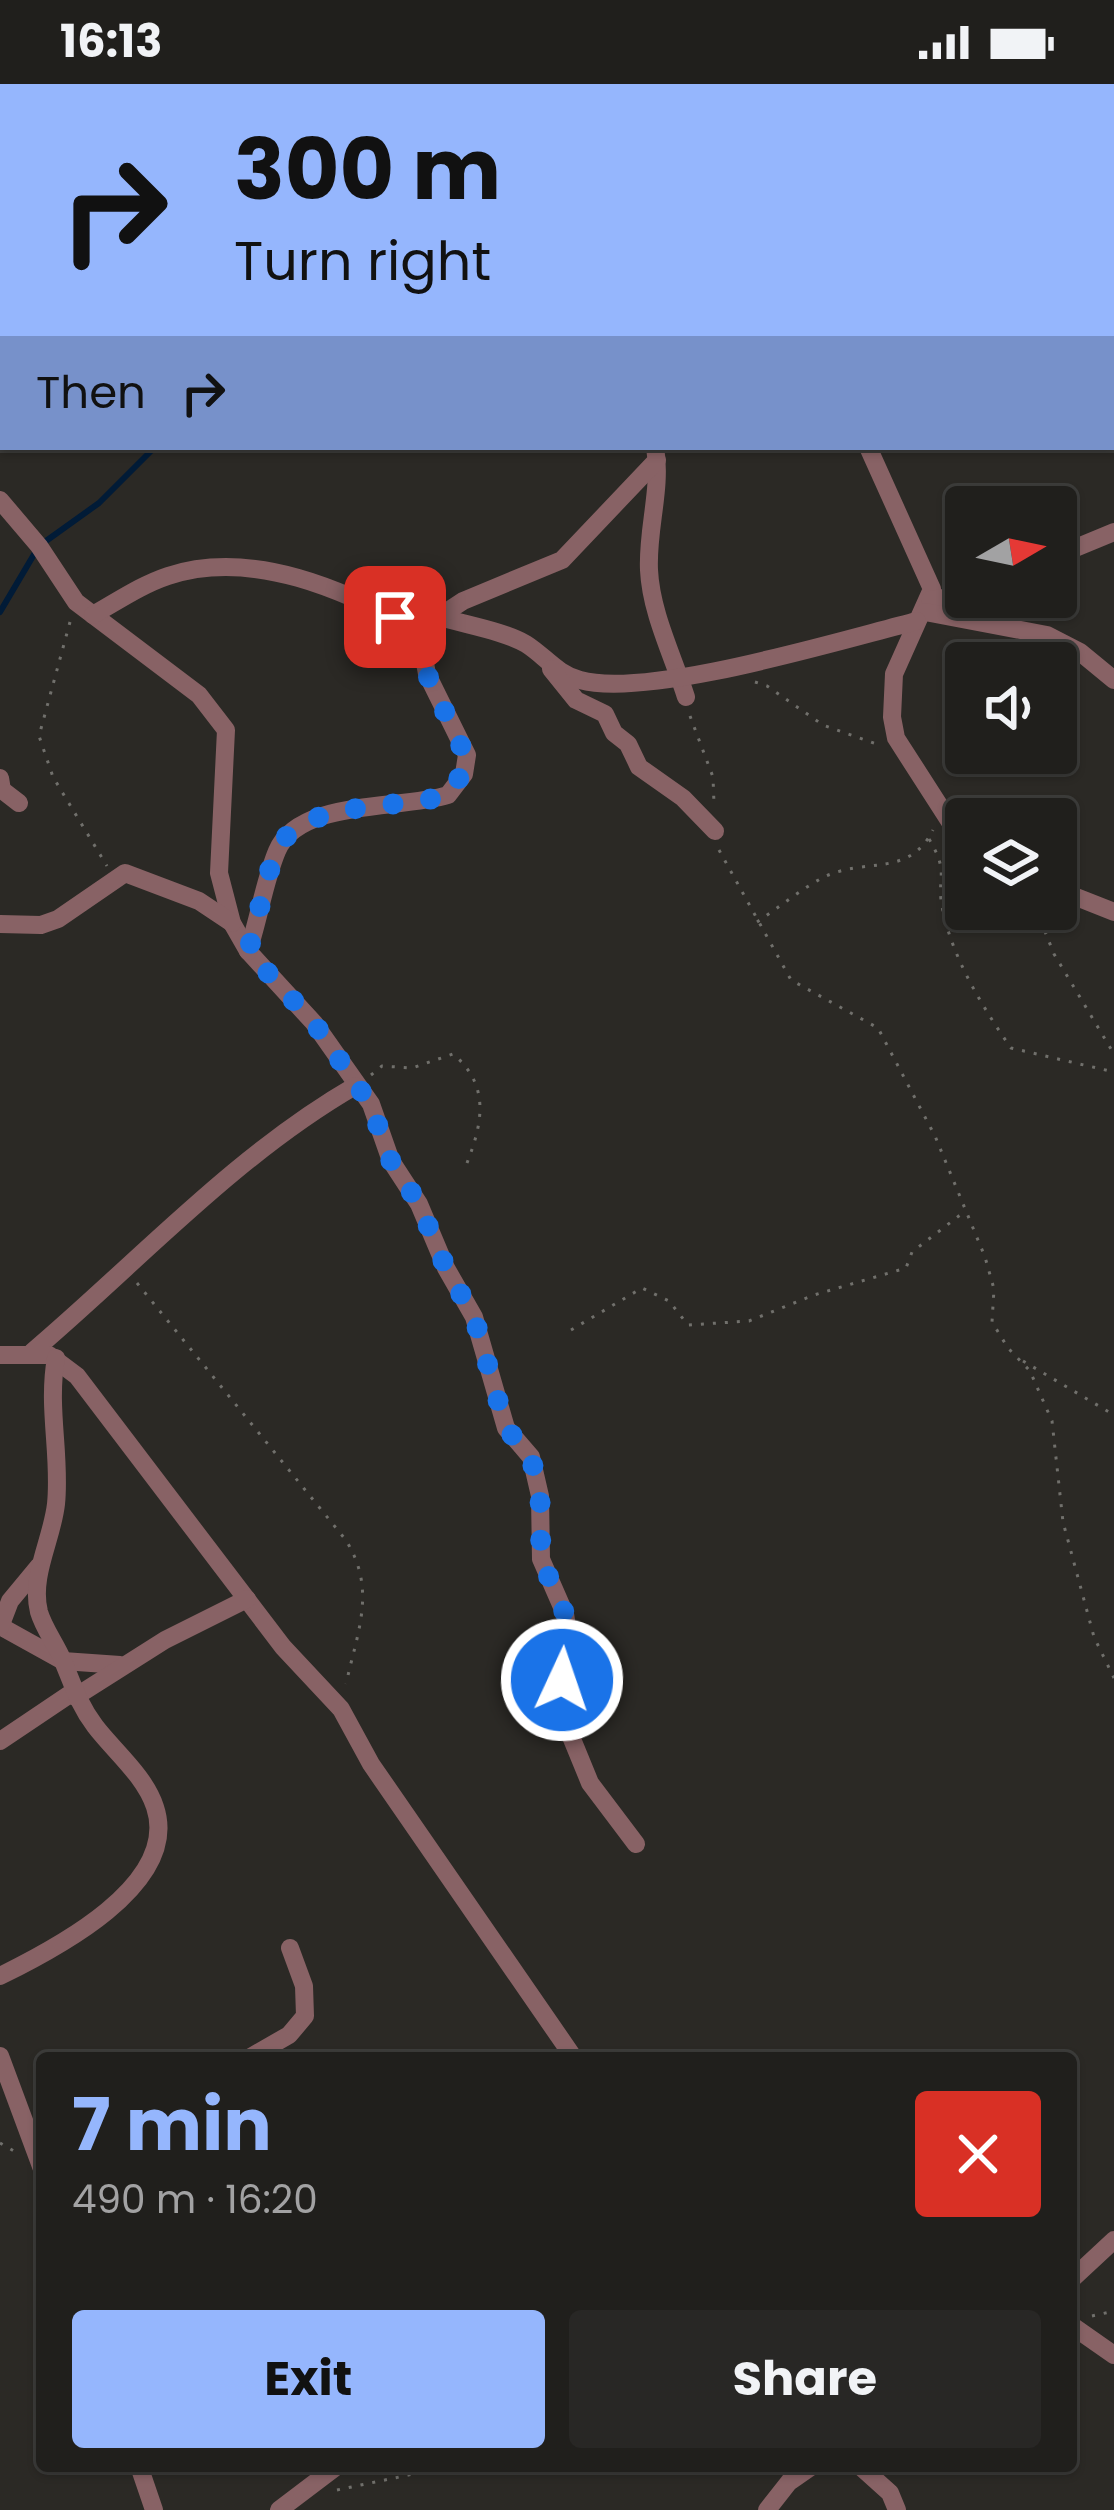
<!DOCTYPE html>
<meta charset="utf-8">
<style>
:root{--surface:#201f1c;--page:#282725;--text:#f1f3f6;--muted:#a2a2a3;--line:#3d3d3b;--accent:#95b6fd}
body{margin:0;font-family:Poppins,sans-serif;background:var(--page);color:var(--text);height:100vh;display:flex;flex-direction:column;font-size:45px;white-space:nowrap}
*{box-sizing:border-box;margin:0}
p{font-size:39px;color:var(--muted)}
.icon{flex:none;width:66px;height:66px;fill:none;stroke:currentColor;stroke-width:2;stroke-linecap:round;stroke-linejoin:round}
.map{position:relative;flex:1;overflow:hidden}
.sheet{position:absolute;left:36px;top:1968px;width:1041px;height:420px;display:flex;flex-direction:column;background:var(--surface);border-radius:12px;box-shadow:0 3px 9px #0004,0 0 0 3px var(--line)}
.sheet>*{flex:none}
.banner{position:absolute;left:0px;top:0px;width:1116px;height:366px;box-shadow:0 3px 9px #0004,0 0 0 3px var(--line);background:#95b6fd;color:#111;overflow:hidden}
.needle{width:78px;rotate:81deg}
.buttons{position:absolute;left:945px;top:402px;display:grid;gap:24px}
.buttons a{display:grid;place-items:center;width:132px;height:132px;border-radius:12px;background:var(--surface);box-shadow:0 3px 9px #0004,0 0 0 3px var(--line);font-size:60px}
.pin{position:absolute;display:grid;place-items:center;width:102px;height:102px;color:#fff;margin:-51px;border-radius:24px;box-shadow:0 6px 18px #0006}
.me{position:absolute;width:132px;margin:-66px;rotate:3deg;stroke-linejoin:round;filter:drop-shadow(0 0 9px #0008)}
.turn{display:flex;align-items:center;gap:42px;height:252px;padding:0 36px;font-size:54px}
.turn .icon{width:156px;height:156px;stroke-width:2.5}
.turn b{display:block;font-size:84px;line-height:102px}
.then{display:flex;align-items:center;height:114px;padding:0 36px;background:#0003;gap:24px;font-size:45px}
.round{display:grid;place-items:center;flex:none;width:126px;height:126px;border-radius:12px;background:var(--page)}
.headline{display:flex;align-items:center;justify-content:space-between;height:204px;padding:0 36px}
h1{font-size:72px;font-weight:700;line-height:90px;color:var(--accent)}
.cta{display:flex;gap:24px;margin-top:auto;padding:24px 36px}
.cta a{flex:1;height:138px;border-radius:12px;background:var(--accent);color:#111;font-size:48px;font-weight:700;line-height:138px;text-align:center}
.cta a+a{background:var(--page);color:var(--text)}
.status{display:flex;justify-content:space-between;align-items:center;height:84px;padding:0 60px;background:var(--surface);direction:ltr}
.status svg{height:33px;fill:currentColor}
.map>svg:first-child{display:block}
</style>
<div class="status"><b>16:13</b><svg viewBox="0 0 49 12"><path d="M0 12V9h3v3zM5 12V6h3v6zM10 12V3h3v9zM15 12V0h3v12zM26 1h20v11H26zM47 4h2v5h-2z"/></svg></div>
<div class="map">
<svg width="1114" height="2426" viewBox="0 0 1114 2426">
<rect width="100%" height="100%" fill="#2b2925"/>
<g fill="none" stroke-linecap="round" stroke-linejoin="round">
<g stroke="#011b37" stroke-width="6">
<path d="M 234,0 L 236,3"/>
<path d="M 0,528 L 39,462 L 99,419 L 155,363"/>
</g>
<g stroke="#71706c" stroke-width="3" stroke-dasharray="3 9" stroke-linecap="butt">
<path d="M 768,3 L 772,0"/>
<path d="M 70,538 L 39,652 L 53,693 L 107,782"/>
<path d="M 755,598 L 767,602 L 823,641 L 879,661"/>
<path d="M 690,632 L 713,693 L 714,720"/>
<path d="M 929,755 C 951,791 935,794 943,827 C 953,875 983,924 1011,964 L 1114,988"/>
<path d="M 719,766 L 791,896 L 878,944 L 935,1052 L 985,1173 L 994,1205 L 992,1238 L 1008,1264 L 1030,1287 L 1052,1337 L 1063,1438 L 1094,1553 L 1114,1594"/>
<path d="M 1036,825 L 1054,870 L 1114,970"/>
<path d="M 757,838 C 778,824 800,806 822,794 C 865,772 908,795 933,746"/>
<path d="M 371,991 L 382,982 L 412,984 L 453,970 C 490,1001 483,1038 467,1079"/>
<path d="M 137,1199 L 345,1455 C 377,1504 358,1546 346,1600"/>
<path d="M 571,1246 L 642,1204 L 669,1217 L 688,1241 L 749,1237 L 814,1211 L 906,1184 L 912,1168 L 964,1128"/>
<path d="M 1023,1277 L 1114,1331"/>
<path d="M 0,2059 L 14,2067"/>
<path d="M 1092,2232 L 1114,2227"/>
<path d="M 337,2406 L 423,2388 L 488,2382"/>
</g>
<g stroke="#886265" stroke-width="18">
<path d="M 702,0 L 706,3"/>
<path d="M 654,3 L 654,0"/>
<path d="M 0,122 L 3,125"/>
<path d="M 1113,208 L 1114,208"/>
<path d="M 1113,290 L 1114,291"/>
<path d="M 655,363 C 662,405 647,444 649,486 C 651,529 673,572 686,613"/>
<path d="M 868,363 L 932,505 L 894,590 L 892,633 L 896,654 L 966,763"/>
<path d="M 0,416 L 39,462 L 76,518 L 199,611 L 226,646 L 219,789 L 232,839 L 248,867 L 314,939 L 371,1020 L 391,1077 L 419,1120 L 446,1184 L 474,1233 L 506,1344 L 531,1373 L 540,1412 L 541,1475 L 565,1530 L 570,1560 L 558,1615 L 565,1638 L 590,1699 L 636,1760"/>
<path d="M 1056,472 L 1114,448"/>
<path d="M 930,516 L 966,511"/>
<path d="M 925,528 L 1047,551 L 1080,568 L 1114,596"/>
<path d="M 93,531 C 118,517 141,501 168,492 C 253,464 346,507 419,546"/>
<path d="M 437,532 C 465,541 501,546 526,560 C 545,572 557,590 580,596 C 648,615 841,556 917,537"/>
<path d="M 551,585 L 576,616 L 605,630 L 614,649 L 628,660 L 639,683 L 683,714 L 715,747"/>
<path d="M 0,694 L 2,706 L 19,719"/>
<path d="M 1056,805 L 1114,828"/>
<path d="M 0,840 L 41,841 L 58,835 L 125,789 L 199,817 L 232,839"/>
<path d="M 248,867 C 259,835 264,798 277,767 C 299,715 399,726 448,711 L 464,690 L 467,671 L 427,590 L 419,546 L 463,517 L 562,476 L 657,376"/>
<path d="M 32,1268 C 138,1178 234,1072 355,1002"/>
<path d="M 0,1271 L 49,1271 L 77,1292 L 283,1563 L 341,1625 L 371,1680 L 574,1974"/>
<path d="M 0,1542 L 63,1577 L 120,1581"/>
<path d="M 0,1543 L 10,1517 L 39,1482"/>
<path d="M 75,1613 L 165,1556 L 247,1515"/>
<path d="M 0,1657 L 73,1608"/>
<path d="M 0,1892 C 53,1866 181,1801 155,1723 C 145,1692 114,1667 95,1642 C 79,1621 73,1601 63,1577 C 56,1560 44,1545 39,1528 C 30,1492 52,1456 56,1420 C 61,1371 47,1324 56,1274"/>
<path d="M 0,1972 L 42,2085"/>
<path d="M 249,1974 L 289,1951 L 305,1932 L 304,1902 L 290,1864"/>
<path d="M 1071,2196 L 1114,2156"/>
<path d="M 1071,2241 L 1114,2271"/>
<path d="M 139,2382 L 154,2426"/>
<path d="M 860,2382 L 890,2409 L 897,2426"/>
<path d="M 279,2426 L 337,2382"/>
<path d="M 767,2426 L 789,2398 L 812,2382"/>
</g>
</g>
<g fill="none" stroke-linecap="round" stroke-linejoin="round">
<path stroke="#1a73e8" stroke-width="21" stroke-dasharray="0 37.8" d="M 395,533 L 419,546 L 427,590 L 469,679 L 448,711 C 399,726 299,715 277,767 C 263,798 259,835 248,867 L 314,939 L 370,1020 L 391,1077 L 419,1120 L 446,1184 L 474,1233 L 506,1344 L 531,1373 L 540,1412 L 541,1475 L 565,1530 L 570,1560 L 562,1596"/>
</g>
</svg>
<div class="buttons">
<a><svg class="needle" viewBox="-14 -14 28 28"><path d="M0-13l5 13h-10z" fill="#e53935"/><path d="M0 13l5-13h-10z" fill="#a2a2a3"/></svg></a>
<a><svg class="icon" aria-label="sound" viewBox="0 0 24 24"><path d="M4 9h4l5-4v14l-5-4H4zM17 9q2 3 0 6"/></svg></a>
<a><svg class="icon" aria-label="layers" viewBox="0 0 24 24"><path d="M12 4l9 5-9 5-9-5zM3 14l9 5 9-5"/></svg></a>
</div>
<div class="pin" style="left:395px;top:533px;background:#d93025"><svg class="icon" aria-label="arrive" viewBox="0 0 24 24"><path d="M6 21V4h12l-3 4 3 4H6"/></svg></div>
<svg class="me" style="left:562px;top:1596px" viewBox="-20 -20 40 40"><circle r="17" fill="#1a73e8" stroke="#fff" stroke-width="3"/><path d="M0-11L8 9 0 5-8 9z" fill="#fff"/></svg>
<div class="banner">
<div class="turn"><svg class="icon" aria-label="right" viewBox="0 0 24 24"><path d="M7 20v-9h11M14 6l5 5-5 5"/></svg><div><b>300 m</b>Turn right</div></div>
<div class="then">Then<svg class="icon" aria-label="right" viewBox="0 0 24 24"><path d="M7 20v-9h11M14 6l5 5-5 5"/></svg></div>
</div>
<section class="sheet">
<div class="headline"><div><h1>7 min</h1><p>490 m · 16:20</p></div><a class="round" style="background:#d93025;color:#fff"><svg class="icon" aria-label="close" viewBox="0 0 24 24"><path d="M6 6l12 12M18 6L6 18"/></svg></a></div>
<div class="cta"><a>Exit</a><a>Share</a></div>
</section>
</div>
